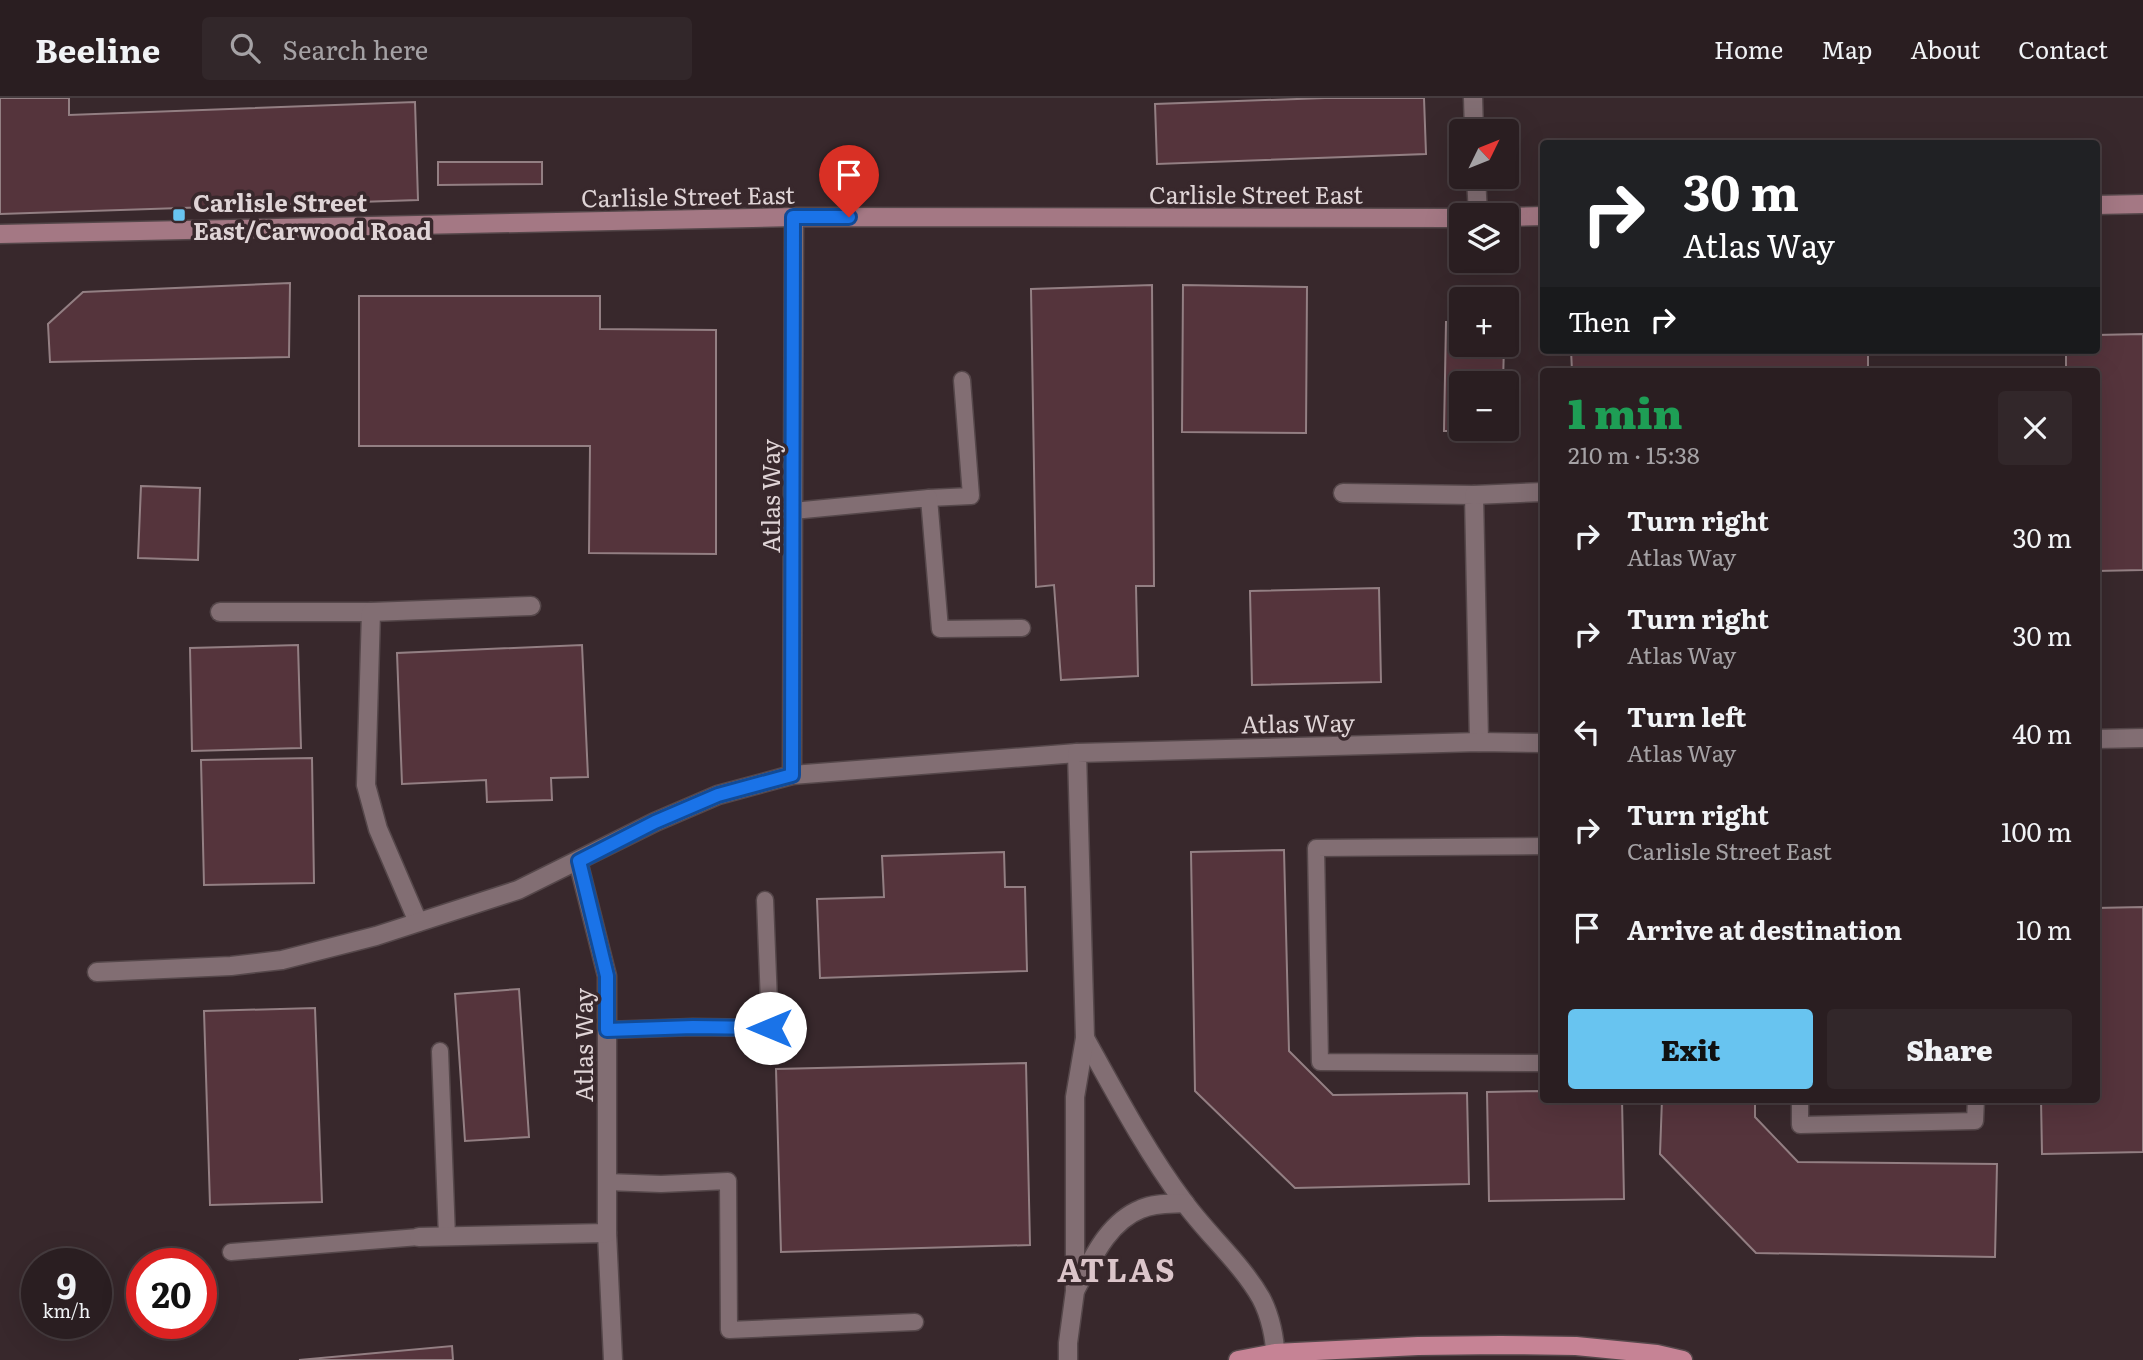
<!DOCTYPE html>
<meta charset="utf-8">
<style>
:root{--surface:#2a1e21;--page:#32272a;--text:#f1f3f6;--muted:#a5a2a5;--line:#463c3f;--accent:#68c4f0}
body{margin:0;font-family:Literata,serif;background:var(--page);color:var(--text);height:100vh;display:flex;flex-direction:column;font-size:26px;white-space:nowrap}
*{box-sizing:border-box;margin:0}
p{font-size:23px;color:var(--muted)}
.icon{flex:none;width:38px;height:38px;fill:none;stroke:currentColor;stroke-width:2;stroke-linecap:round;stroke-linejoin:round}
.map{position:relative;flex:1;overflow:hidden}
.details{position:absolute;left:1540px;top:270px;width:560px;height:735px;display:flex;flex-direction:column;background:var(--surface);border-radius:7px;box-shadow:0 7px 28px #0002,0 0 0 2px var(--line)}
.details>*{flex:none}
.hud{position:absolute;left:1540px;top:42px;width:560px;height:214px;border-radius:7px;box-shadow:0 7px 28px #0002,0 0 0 2px var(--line);background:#202124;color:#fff;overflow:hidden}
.needle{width:46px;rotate:47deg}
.tools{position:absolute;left:1449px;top:21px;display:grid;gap:14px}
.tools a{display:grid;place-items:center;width:70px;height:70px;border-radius:7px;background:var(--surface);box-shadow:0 7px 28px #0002,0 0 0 2px var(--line);font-size:35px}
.speed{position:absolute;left:21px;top:1150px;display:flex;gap:14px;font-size:35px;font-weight:700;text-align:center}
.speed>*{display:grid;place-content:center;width:91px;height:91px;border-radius:50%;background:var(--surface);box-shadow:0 7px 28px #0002,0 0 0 2px var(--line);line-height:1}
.speed small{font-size:18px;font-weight:400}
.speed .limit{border:10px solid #d22;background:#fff;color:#111}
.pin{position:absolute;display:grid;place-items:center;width:60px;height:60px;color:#fff;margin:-72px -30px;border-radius:50% 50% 50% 0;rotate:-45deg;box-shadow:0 0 7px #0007}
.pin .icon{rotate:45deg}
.me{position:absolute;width:77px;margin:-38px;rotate:270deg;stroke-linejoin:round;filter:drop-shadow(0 0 5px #0008)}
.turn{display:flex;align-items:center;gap:24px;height:147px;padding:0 28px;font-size:32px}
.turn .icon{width:91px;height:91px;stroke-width:2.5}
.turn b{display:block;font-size:49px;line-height:60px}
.then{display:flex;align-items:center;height:66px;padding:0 28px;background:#0003;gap:14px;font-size:26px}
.round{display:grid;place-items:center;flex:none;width:74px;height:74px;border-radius:7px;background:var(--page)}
.summary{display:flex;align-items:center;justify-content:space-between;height:119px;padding:0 28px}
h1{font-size:42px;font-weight:800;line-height:52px;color:#1e9e55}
.button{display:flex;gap:14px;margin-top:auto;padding:14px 28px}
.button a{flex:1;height:80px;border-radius:7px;background:var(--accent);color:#111;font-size:28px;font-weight:800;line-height:80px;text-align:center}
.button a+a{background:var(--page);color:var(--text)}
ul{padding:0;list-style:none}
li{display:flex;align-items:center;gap:21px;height:98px;padding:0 28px}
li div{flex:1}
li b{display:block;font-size:26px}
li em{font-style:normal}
header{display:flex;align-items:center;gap:42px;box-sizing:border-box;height:98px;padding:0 35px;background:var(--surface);border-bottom:2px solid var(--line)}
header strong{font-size:33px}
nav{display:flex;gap:38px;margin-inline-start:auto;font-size:24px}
.search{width:490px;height:63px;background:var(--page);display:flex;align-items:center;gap:18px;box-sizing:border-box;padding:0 24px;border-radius:7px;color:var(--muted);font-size:26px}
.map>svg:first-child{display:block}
</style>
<header>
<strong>Beeline</strong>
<div class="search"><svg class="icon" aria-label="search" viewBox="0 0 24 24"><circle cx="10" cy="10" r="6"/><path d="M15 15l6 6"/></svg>Search here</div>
<nav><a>Home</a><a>Map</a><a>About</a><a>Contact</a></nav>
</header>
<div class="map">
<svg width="2143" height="1262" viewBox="0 0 2143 1262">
<rect width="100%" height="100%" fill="#38282c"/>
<g fill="#55343c" stroke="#937f83" stroke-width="2">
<path d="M 0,0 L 69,0 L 69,17 L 415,4 L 418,102 L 0,116 Z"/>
<path d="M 1325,0 L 1424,0 L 1426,56 L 1157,66 L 1155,6 Z"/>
<path d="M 438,64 L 542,64 L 542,86 L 438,87 Z"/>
<path d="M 290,185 L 289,259 L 50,264 L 48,226 L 83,194 Z"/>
<path d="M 1152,187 L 1154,488 L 1136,488 L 1138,578 L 1061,582 L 1054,487 L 1036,489 L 1031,191 Z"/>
<path d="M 1183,187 L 1307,189 L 1306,335 L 1182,334 Z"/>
<path d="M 359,198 L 600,198 L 600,231 L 716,232 L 716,456 L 589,455 L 590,348 L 359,348 Z"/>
<path d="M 1446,224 L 1461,224 L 1461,247 L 1504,247 L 1503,285 L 1461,285 L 1461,331 L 1503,331 L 1503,333 L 1444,333 Z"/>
<path d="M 2143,236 L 2143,472 L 2096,473 L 2096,273 L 2066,273 L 2066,252 L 2096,252 L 2096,237 Z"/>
<path d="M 1571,252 L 1868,252 L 1868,273 L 1572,273 Z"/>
<path d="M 141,388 L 200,390 L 198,462 L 138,460 Z"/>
<path d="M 1379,490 L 1381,584 L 1252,587 L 1250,493 Z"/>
<path d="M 298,547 L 301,650 L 192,653 L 190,550 Z"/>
<path d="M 582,547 L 588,679 L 551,680 L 552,702 L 487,704 L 486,682 L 402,686 L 397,555 Z"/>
<path d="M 312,660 L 314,785 L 204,787 L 201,662 Z"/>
<path d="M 1284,752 L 1289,953 L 1333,997 L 1467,995 L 1469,1086 L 1295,1090 L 1195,993 L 1191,754 Z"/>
<path d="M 1004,754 L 1005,789 L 1025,789 L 1027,873 L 820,880 L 817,801 L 884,799 L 882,758 Z"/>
<path d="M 2143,809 L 2143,1054 L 2042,1056 L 2041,1001 L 2096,1001 L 2096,810 Z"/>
<path d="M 519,891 L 529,1039 L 465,1043 L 455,896 Z"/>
<path d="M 315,910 L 322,1104 L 210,1107 L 204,913 Z"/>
<path d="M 1026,965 L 1030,1147 L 781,1154 L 776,971 Z"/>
<path d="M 1544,993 L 1544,1001 L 1622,1001 L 1624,1101 L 1489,1103 L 1487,994 Z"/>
<path d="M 1662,1001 L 1755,1001 L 1755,1019 L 1798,1064 L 1997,1066 L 1995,1159 L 1756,1155 L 1660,1056 Z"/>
<path d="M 452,1248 L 453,1262 L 299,1262 Z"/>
</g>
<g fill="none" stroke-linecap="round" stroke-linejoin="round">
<g stroke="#55474a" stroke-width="19">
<g id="lane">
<path d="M 929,400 L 971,398 L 962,282"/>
<path d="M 793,413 L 929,400 L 940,531 L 1022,530"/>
<path d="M 1544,748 L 1316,750 L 1320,964 L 1544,965"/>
<path d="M 607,932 L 693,929 L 770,930 L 765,802"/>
<path d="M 440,953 L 447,1139"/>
<path d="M 1800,1001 L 1800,1027 L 1975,1023 L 1976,1001"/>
<path d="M 607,1084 L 661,1086 L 728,1083 L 729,1232 L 915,1224"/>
<path d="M 231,1154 L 419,1139"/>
</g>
</g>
<g stroke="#55474a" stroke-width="21">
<g id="street">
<path d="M 1473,0 L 1474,33"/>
<path d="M 1476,79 L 1478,117"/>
<path d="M 1343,395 L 1474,397 L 1479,644"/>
<path d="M 1474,397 L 1544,394"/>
<path d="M 220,514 L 371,514"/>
<path d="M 2096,641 L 2143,640"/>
<path d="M 792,677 L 794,119"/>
<path d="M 418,824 L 378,731 L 366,687 L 371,514 L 531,508"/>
<path d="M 97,874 L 231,868 L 282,862 L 376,838 L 518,792 L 655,724 L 718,697 L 792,677 L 1077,655"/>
<path d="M 1085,940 C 1116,996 1146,1053 1184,1104 C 1208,1137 1241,1165 1261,1200 C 1270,1217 1276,1242 1275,1262"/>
<path d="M 607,1135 L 613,1262"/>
<path d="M 419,1139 L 607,1135 L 607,878 L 578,763"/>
<path d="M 1076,1191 C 1092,1161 1108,1124 1141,1111 C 1154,1105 1171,1106 1185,1105"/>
<path d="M 1068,1262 L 1068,1245 L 1075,1193 L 1075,999 L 1085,940 L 1077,655 L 1479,644 L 1544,645"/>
</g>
</g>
<g stroke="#55474a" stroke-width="21">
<g id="secondary">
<path d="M 2096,107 L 2143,106"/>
<path d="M 1507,119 L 1544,118"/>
<path d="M 0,136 L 794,119 L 1461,120"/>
</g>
</g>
<g stroke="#55474a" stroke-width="21">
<path id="primary" d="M 1238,1262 L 1275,1255 L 1418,1248 L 1500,1247 L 1576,1248 L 1657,1256 L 1683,1262"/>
</g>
<use href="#lane" stroke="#826e73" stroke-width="16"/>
<use href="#street" stroke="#826e73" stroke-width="18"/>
<use href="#secondary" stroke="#a47884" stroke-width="18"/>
<use href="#primary" stroke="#c68395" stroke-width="18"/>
</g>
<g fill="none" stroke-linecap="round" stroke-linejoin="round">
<g stroke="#114b97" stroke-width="18">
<path id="route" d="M 770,930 L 693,929 L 607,932 L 607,878 L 579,763 L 655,724 L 718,697 L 792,677 L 793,119 L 849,119"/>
</g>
<use href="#route" stroke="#1a73e8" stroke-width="12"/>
</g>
<rect fill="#68c4f0" stroke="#38282c" stroke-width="2.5" x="172" y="110" width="14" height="14" rx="3.5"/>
<g text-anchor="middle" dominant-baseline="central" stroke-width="7" stroke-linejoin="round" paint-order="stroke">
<g font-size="24" fill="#dfd4d6" stroke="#38282c">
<text x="1256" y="95">Carlisle Street East</text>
<text transform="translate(688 97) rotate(-1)">Carlisle Street East</text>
<text transform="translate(769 398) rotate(-90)">Atlas Way</text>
<text transform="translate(1298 624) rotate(-1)">Atlas Way</text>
<text transform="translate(582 947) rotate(-90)">Atlas Way</text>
</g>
<g font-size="24" font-weight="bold" fill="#dfd4d6" stroke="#38282c" text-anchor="start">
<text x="193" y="103">Carlisle Street<tspan x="193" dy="28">East/Carwood Road</tspan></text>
</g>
<g font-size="32" font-weight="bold" letter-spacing="2" fill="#dbc5ca" stroke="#38282c">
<text x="1117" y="1170">ATLAS</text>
</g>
</g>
</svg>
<div class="tools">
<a><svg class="needle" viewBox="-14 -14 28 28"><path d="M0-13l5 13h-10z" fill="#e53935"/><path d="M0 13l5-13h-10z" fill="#a5a2a5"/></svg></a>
<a><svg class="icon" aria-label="layers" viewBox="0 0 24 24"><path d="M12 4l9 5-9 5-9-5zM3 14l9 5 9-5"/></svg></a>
<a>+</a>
<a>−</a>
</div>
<div class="speed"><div>9<small>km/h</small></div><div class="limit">20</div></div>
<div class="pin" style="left:849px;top:119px;background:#d93025"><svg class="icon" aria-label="arrive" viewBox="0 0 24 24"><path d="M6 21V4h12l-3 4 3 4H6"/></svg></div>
<svg class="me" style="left:770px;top:930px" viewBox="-20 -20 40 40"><circle r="19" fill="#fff"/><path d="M0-13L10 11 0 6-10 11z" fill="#1a73e8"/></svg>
<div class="hud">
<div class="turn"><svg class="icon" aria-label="right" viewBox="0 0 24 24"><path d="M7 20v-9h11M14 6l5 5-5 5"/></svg><div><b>30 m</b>Atlas Way</div></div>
<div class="then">Then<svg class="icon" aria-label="right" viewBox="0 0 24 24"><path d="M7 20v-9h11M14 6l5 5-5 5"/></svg></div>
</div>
<section class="details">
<div class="summary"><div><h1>1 min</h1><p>210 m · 15:38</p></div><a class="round"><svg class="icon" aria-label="close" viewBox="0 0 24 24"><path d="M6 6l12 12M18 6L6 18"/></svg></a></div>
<ul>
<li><svg class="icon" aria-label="right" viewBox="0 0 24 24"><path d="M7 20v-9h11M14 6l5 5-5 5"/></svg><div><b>Turn right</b><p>Atlas Way</p></div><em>30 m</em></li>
<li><svg class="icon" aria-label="right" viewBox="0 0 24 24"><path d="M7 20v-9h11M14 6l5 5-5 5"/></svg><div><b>Turn right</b><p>Atlas Way</p></div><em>30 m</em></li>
<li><svg class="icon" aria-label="left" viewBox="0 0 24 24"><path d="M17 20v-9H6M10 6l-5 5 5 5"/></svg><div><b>Turn left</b><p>Atlas Way</p></div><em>40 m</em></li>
<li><svg class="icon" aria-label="right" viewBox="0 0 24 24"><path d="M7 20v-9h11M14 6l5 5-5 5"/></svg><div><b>Turn right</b><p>Carlisle Street East</p></div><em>100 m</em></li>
<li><svg class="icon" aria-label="arrive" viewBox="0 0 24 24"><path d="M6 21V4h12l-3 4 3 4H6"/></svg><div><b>Arrive at destination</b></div><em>10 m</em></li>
</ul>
<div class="button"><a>Exit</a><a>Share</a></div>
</section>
</div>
